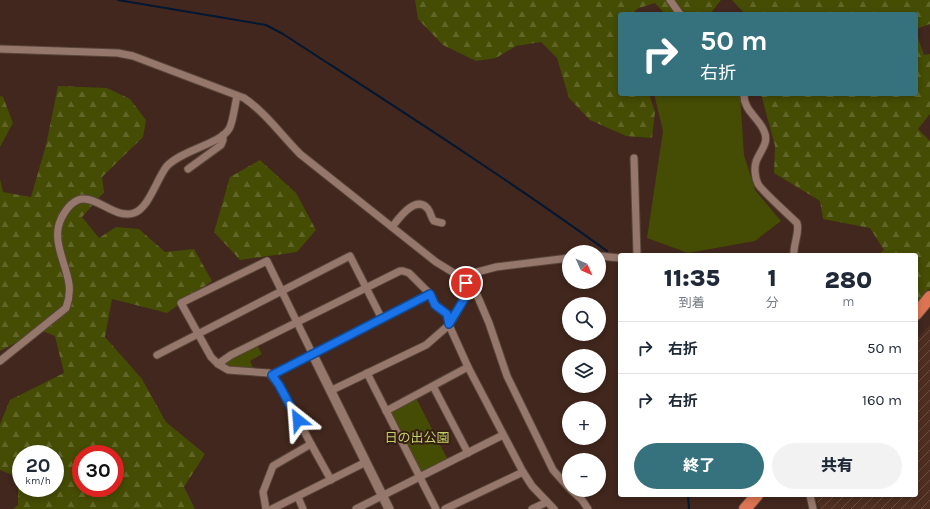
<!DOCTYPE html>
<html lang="ja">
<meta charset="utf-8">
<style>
:root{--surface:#fff;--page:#f2f2f3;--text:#1f2937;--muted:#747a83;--line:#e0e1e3;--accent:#36727e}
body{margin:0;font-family:Karla,"Noto Sans JP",sans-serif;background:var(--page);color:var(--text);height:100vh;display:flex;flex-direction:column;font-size:15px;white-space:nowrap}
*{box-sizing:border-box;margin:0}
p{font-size:13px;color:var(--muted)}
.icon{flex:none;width:22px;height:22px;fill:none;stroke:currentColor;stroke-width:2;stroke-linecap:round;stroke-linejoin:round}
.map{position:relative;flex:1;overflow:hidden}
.sheet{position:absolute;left:618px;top:253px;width:300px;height:244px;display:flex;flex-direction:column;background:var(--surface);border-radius:4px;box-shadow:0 2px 6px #0003}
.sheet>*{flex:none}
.banner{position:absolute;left:618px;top:12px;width:300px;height:84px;border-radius:4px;box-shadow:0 2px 6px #0003;background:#36727e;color:#fff;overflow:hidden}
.needle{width:26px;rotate:135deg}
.tools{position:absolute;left:562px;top:245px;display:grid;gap:8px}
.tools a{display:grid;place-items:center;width:44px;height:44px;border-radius:50%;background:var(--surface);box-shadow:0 2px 6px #0003;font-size:20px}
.speed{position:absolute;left:12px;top:445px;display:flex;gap:8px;font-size:20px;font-weight:700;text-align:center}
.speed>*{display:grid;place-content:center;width:52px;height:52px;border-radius:50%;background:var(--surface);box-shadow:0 2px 6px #0003;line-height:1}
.speed small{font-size:10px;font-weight:400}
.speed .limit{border:6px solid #d22;background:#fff;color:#111}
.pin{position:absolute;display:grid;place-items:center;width:34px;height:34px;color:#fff;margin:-17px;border:2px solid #fff;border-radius:50%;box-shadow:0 1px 4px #0007}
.me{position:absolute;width:44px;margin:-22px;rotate:332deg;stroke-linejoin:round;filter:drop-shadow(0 0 3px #0008)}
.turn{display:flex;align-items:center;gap:14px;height:84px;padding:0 16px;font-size:18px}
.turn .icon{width:52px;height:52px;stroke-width:2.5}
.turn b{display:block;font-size:28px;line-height:34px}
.eta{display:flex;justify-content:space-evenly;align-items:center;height:68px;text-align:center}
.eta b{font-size:24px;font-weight:800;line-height:28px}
.action{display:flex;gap:8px;margin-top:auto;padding:8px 16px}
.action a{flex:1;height:46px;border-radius:24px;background:var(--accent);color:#fff;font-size:16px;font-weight:800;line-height:46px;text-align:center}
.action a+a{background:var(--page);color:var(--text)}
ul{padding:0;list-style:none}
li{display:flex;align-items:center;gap:12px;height:52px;padding:0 16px;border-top:1px solid var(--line)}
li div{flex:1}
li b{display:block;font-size:15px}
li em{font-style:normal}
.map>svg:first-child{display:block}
</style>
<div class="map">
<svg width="930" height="509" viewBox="0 0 930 509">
<defs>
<pattern id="industrial-furrows" width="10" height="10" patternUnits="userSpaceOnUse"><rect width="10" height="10" fill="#4e2e20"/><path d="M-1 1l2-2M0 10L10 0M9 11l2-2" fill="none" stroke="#684c40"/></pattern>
<pattern id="forest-firs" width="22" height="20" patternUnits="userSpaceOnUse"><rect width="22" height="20" fill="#454c04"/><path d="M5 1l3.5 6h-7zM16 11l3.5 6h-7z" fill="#616628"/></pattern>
</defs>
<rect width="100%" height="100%" fill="#41271d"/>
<path fill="url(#industrial-furrows)" d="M 930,325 L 930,509 L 820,509 L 815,495 L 916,495 L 916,340 Z"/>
<g fill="url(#forest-firs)" fill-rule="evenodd">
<path d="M 415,0 L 721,0 L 710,14 L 665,14 L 655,3 L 639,8 L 631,14 L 620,14 L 620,94 L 649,94 L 655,112 L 652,138 L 626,136 L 590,120 L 569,98 L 557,58 L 541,42 L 516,46 L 496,58 L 476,61 L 443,45 L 418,19 Z"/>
<path d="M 732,0 L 930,0 L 930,24 L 916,29 L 916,14 L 745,14 Z"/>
<path d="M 916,32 L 924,55 L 930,54 L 930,114 L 918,129 L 930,141 L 930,288 L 916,305 L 916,255 L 878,255 L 884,250 L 870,228 L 823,219 L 820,201 L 774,173 L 775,146 L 761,94 L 916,94 Z"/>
<path d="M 58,86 L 107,88 L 130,99 L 146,120 L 143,137 L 102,177 L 104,192 L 82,217 L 99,238 L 116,227 L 139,229 L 165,252 L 194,249 L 212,281 L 167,313 L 112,299 L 105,337 L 142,379 L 166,422 L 205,454 L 184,487 L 195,509 L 13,509 L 18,505 L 18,477 L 0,470 L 0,424 L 10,400 L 64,373 L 55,336 L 40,330 L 0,351 L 0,179 L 3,192 L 31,197 L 46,145 ZM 21,454 L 55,454 L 55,488 L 21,488 ZM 81,454 L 115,454 L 115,488 L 81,488 Z"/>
<path d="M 0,96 L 3,97 L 13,123 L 0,147 Z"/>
<path d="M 260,160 L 296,193 L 316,230 L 297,252 L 240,260 L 214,232 L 230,177 Z"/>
</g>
<g fill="#454c04">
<path d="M 654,94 L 740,94 L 744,155 L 755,190 L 781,221 L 755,241 L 688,253 L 647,238 L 663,131 Z"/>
<path d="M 256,343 L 262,354 L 250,361 L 255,372 L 228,370 L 218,364 Z"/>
<path d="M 415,396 L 449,462 L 419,477 L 386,411 Z"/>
</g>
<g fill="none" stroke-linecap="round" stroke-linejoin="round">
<g stroke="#021731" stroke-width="2">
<path d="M 118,0 L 266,25 L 283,34 C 392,105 502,175 607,251"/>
<path d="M 688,495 L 689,509"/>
</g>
<g stroke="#59453b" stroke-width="9">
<g id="minor">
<path d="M 670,0 L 680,14"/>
<path d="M 0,49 L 118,53 L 133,56 L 244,98 C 266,113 282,136 300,154 L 436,262 L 454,273 L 466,275 L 496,267 L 569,258"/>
<path d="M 744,94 C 743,110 759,118 764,131 C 770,143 759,152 756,162 C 754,168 755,178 758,184 C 761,190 790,216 797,223 C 800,233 793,244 794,255"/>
<path d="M 634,158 L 637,255"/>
<path d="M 188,169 L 221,145 L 223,140 L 223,135"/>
<path d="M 392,227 C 399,218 416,194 428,209 C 431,213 431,218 434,221 L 442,223"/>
<path d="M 599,256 L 620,258"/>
<path d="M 466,283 L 477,295 L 489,323 L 507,376 L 553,470 L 569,488"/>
<path d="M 157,355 L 350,256 L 382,319"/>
<path d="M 0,361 L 66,308 C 69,300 70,292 69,284 C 66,263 51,240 61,219 C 84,173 108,222 134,213 C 149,208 157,178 167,166 C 182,150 220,144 229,129 C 233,123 235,104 237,96"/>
<path d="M 218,364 L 231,355 L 400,271 L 403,271 L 409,273 L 430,294 L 435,305 L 447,314 L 449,325 L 468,367 L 523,472 L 532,486 L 554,509"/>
<path d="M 367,373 L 436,509"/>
<path d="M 272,375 L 430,294"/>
<path d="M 433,386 L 468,453"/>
<path d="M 330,391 L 426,345 L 449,325 L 466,296 L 466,281"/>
<path d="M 386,411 L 468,367"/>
<path d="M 311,444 L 331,480"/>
<path d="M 571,490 L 582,500 L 588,509"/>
<path d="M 810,495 L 813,509"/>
<path d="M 298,497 L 303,509"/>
<path d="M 266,509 L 263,492 L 273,466 L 311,444 L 279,385 L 269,373 L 228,370 L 218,364 L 211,357 L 181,303 L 267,261 L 313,355"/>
<path d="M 272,509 L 366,462"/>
<path d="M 356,509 L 503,435"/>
<path d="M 445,509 L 523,472"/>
<path d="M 532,509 L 547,502"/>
</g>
</g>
<g stroke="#59453b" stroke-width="11">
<path id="tertiary" d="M 313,355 L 389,509"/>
</g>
<g stroke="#59453b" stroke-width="14">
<g id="trunk">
<path d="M 916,314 L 930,297"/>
<path d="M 745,509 L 757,495"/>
</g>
</g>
<use href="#minor" stroke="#96776b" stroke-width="7"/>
<use href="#tertiary" stroke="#96776b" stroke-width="9"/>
<use href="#trunk" stroke="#dc7453" stroke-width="12"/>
</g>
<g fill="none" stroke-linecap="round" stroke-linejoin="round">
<g stroke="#114b97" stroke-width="10">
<path id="route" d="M 298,420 L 279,385 L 272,375 L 430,294 L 435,305 L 447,314 L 449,324 L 466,296 L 466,283"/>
</g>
<use href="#route" stroke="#1a73e8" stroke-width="7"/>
</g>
<g text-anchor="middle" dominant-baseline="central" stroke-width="4" stroke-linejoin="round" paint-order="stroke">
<g font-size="13" fill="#c2d16b" stroke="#361e13">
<text x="417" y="437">日の出公園</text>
</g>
</g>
</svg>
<div class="tools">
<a><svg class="needle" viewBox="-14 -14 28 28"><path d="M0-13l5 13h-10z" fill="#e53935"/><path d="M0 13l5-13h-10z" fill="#747a83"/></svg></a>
<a><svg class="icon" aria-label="search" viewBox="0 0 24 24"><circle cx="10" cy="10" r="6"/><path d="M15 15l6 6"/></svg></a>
<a><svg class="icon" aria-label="layers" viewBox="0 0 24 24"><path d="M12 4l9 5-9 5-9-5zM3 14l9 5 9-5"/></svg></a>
<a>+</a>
<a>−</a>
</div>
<div class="speed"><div>20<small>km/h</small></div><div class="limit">30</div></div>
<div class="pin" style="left:466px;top:283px;background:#d93025"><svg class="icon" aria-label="arrive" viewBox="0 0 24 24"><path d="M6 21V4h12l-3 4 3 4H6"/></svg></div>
<svg class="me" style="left:298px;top:420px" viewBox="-20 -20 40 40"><path d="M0-17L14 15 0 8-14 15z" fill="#1a73e8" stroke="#fff" stroke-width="4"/></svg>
<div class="banner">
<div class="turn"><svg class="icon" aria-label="right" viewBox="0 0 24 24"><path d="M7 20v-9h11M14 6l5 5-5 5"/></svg><div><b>50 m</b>右折</div></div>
</div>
<section class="sheet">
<div class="eta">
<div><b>11:35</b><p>到着</p></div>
<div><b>1</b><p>分</p></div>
<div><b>280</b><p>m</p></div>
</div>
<ul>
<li><svg class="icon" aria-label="right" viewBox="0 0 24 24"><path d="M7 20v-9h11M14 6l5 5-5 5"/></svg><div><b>右折</b></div><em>50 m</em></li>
<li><svg class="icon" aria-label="right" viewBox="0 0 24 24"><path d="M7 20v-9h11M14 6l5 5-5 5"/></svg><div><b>右折</b></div><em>160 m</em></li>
</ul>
<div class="action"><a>終了</a><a>共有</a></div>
</section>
</div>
